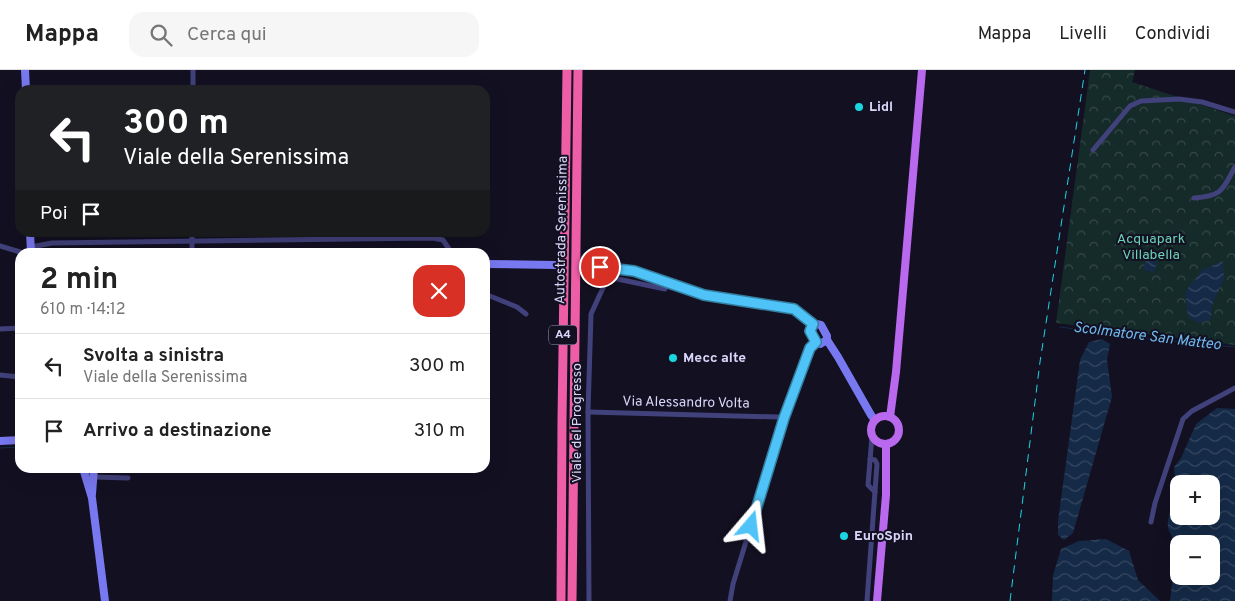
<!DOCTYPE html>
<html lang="it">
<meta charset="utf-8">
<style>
:root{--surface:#fff;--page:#f6f6f6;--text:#222;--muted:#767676;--line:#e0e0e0}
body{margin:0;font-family:Overpass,sans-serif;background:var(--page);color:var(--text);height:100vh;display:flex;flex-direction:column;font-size:19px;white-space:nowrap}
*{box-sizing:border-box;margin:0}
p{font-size:16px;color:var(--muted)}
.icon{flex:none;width:28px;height:28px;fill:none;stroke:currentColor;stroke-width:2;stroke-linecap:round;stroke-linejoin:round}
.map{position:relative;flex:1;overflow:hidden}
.sheet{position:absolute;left:15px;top:178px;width:475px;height:225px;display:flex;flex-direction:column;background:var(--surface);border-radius:15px;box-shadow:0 5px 20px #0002}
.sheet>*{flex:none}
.top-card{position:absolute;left:15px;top:15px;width:475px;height:152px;border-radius:15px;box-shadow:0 5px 20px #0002;background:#202124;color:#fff;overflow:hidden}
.controls{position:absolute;left:1170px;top:405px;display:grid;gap:10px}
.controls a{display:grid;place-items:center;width:50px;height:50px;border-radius:10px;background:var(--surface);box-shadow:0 5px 20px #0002;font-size:25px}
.pin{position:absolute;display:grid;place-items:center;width:42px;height:42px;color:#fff;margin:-21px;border:2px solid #fff;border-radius:50%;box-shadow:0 1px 5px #0007}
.me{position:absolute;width:55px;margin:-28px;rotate:17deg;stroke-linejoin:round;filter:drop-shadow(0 0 4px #0008)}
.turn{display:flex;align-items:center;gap:18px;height:105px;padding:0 25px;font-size:22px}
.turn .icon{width:65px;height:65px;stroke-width:2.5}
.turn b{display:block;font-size:35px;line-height:42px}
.then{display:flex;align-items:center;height:48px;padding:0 25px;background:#0003;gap:10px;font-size:19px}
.round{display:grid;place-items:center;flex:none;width:52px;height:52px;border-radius:15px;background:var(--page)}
.headline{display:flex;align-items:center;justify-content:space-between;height:85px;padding:0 25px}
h1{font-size:30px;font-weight:700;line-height:38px}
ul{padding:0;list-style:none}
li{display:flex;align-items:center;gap:15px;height:65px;padding:0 25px;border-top:1px solid var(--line)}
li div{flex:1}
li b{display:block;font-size:19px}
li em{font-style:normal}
header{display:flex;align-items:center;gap:30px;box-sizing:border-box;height:70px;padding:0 25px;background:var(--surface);border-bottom:1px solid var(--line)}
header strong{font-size:24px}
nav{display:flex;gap:28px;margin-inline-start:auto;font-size:18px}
.search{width:350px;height:45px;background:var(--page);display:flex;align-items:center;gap:12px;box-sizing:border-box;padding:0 18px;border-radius:15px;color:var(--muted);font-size:19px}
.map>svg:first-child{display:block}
</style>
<header>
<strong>Mappa</strong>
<div class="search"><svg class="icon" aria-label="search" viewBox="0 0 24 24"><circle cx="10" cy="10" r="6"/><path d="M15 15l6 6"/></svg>Cerca qui</div>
<nav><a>Mappa</a><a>Livelli</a><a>Condividi</a></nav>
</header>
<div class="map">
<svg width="1235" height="531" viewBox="0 0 1235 531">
<defs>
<pattern id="park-crowns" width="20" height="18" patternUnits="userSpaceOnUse" patternTransform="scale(1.25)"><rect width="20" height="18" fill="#142b29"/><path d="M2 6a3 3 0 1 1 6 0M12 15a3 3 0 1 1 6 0" fill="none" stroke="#364949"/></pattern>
<pattern id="water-waves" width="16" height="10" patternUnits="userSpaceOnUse" patternTransform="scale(1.25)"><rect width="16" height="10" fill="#152a47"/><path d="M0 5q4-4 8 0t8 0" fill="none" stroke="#364862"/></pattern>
</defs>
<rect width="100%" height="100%" fill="#131022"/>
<path fill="url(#park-crowns)" d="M 1090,0 L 1135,0 L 1132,12 L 1235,46 L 1235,275 L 1056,253 Z"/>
<g fill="url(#water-waves)" fill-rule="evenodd">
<path d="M 1149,182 L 1159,185 L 1154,203 L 1143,199 Z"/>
<path d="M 1223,191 L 1224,209 L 1212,235 L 1211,250 L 1198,253 L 1188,247 L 1185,222 L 1202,200 Z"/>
<path d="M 1102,269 L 1110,274 L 1107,290 L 1112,327 L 1073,463 L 1064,470 L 1058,465 L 1058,451 L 1080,290 L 1089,272 Z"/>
<path d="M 1217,338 L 1235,339 L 1235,531 L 1170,531 C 1172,512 1176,494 1174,476 C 1172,458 1164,464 1170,442 L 1177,438 L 1179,430 L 1179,446 L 1211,446 L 1211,414 L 1179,414 L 1179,421 L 1175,410 L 1174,397 L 1181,388 L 1196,354 ZM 1179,474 L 1211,474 L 1211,506 L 1179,506 Z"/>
<path d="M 1106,469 L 1129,481 L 1138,510 L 1160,531 L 1052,531 L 1053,505 L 1061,479 L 1079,471 Z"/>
</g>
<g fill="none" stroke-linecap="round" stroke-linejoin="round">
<g stroke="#152a47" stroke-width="1">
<path d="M 1060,257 L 1151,269 L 1235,277"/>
<path d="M 0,378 L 20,377"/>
</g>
<g stroke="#41417b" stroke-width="5">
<path d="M 193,20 L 193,0"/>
<path d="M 1093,80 L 1130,36 L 1141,31 L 1179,29 L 1202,32 L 1235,42"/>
<path d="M 1194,128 C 1223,126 1222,120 1235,97"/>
<path d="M 0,176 L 20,182"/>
<path d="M 32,182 L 36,176 L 52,173 L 432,168 L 443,170 L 451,182"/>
<path d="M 192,182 L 192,162"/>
<path d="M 485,224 L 517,237 L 526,244"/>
<path d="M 0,259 L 20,258"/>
<path d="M 0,305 L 20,307"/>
<path d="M 588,342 L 778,347 L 784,348"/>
<path d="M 872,366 L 868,415 L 875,422"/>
<path d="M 94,407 L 128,408"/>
<path d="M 1151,452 L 1155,433 L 1183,349 L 1192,341 L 1235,318"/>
<path d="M 589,531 L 588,342 L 591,244 L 608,207 L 665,219"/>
<path d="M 730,531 L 733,514 L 784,348 L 810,278 L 816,272"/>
<path d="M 867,531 L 877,394 L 875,390 L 870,389"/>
</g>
<g stroke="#7878f0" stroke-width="8">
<path d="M 25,0 L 26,20"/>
<path d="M 30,162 L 31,182"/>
<path d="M 485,194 L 555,195"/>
<path d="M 583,196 L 634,201 L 704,225 L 793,239 L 813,255"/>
<path d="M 813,255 L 810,261 L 816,272 L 820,274 L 827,270"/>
<path d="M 813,255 L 816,254 L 821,255 L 827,266 L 827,270"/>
<path d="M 827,270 L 838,287 L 871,345 L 875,350"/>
<path d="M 0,371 L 20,370"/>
<path d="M 83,398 L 92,428 L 105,531"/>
<path d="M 92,424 L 94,398"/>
</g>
<g stroke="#b869ee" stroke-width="8">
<circle cx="885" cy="360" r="14"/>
<path d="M 890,347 L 896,302 L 922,0"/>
<path d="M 877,531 L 886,425 L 886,374"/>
</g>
<g stroke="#ed5ea7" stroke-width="9">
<path d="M 561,531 L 562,350 L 567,0"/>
<path d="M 572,531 L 578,0"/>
</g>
<path stroke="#1ad5e2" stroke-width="1" stroke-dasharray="8 6" stroke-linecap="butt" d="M 1010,531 L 1040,292 L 1085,0"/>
</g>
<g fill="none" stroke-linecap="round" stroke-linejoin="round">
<g stroke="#337fa1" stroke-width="12">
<path id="route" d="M 600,197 L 634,201 L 704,225 L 794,239 L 813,254 L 810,261 L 816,272 L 810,278 L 784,348 L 751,456"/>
</g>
<use href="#route" stroke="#4fc3f7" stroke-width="9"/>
</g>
<g fill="#1ad5e2" stroke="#131022" stroke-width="2">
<circle cx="859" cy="37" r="5"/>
<circle cx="673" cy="288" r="5"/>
<circle cx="844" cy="466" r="5"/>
</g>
<g text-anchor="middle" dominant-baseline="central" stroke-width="4" stroke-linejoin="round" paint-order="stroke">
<rect fill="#131022" stroke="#9e9bb9" stroke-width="1" x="549" y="255.5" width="28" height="19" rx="4"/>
<g font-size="12" font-weight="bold" fill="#d9d6fa">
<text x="563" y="265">A4</text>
</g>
<g font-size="14" font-weight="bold" fill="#d9d6fa" stroke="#131022" text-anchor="start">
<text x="869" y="37">Lidl</text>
<text x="683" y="288">Mecc alte</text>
<text x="854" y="466">EuroSpin</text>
</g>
<g font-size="14" fill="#d9d6fa" stroke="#131022">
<text transform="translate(562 160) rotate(-89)">Autostrada Serenissima</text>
<text transform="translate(686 333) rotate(1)">Via Alessandro Volta</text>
<text transform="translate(577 353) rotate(-90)">Viale del Progresso</text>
</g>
<g font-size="14" fill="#6ad2b5" stroke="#131022">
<text x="1151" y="169">Acquapark<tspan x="1151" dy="16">Villabella</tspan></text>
</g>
<g font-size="15" font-style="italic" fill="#6fb8ef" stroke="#131022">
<text transform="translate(1147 267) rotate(7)">Scolmatore San Matteo</text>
</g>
</g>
</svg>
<div class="controls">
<a>+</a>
<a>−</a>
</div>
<div class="pin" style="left:600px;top:197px;background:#d93025"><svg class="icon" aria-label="arrive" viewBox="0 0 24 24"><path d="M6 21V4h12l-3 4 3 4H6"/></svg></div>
<svg class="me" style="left:751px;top:456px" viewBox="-20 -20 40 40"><path d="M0-17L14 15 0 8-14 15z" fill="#4fc3f7" stroke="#fff" stroke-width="4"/></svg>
<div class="top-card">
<div class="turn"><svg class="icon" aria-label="left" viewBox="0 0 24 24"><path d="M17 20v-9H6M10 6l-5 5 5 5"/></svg><div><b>300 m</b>Viale della Serenissima</div></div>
<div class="then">Poi<svg class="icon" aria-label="arrive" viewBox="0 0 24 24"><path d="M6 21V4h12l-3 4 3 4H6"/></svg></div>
</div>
<section class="sheet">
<div class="headline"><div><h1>2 min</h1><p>610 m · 14:12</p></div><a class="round" style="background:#d93025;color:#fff"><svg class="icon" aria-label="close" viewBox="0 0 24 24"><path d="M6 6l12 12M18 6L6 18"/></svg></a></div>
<ul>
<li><svg class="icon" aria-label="left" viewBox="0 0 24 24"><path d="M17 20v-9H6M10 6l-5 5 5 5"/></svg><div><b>Svolta a sinistra</b><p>Viale della Serenissima</p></div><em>300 m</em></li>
<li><svg class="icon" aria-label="arrive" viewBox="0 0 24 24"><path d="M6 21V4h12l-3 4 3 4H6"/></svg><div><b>Arrivo a destinazione</b></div><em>310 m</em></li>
</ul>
</section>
</div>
